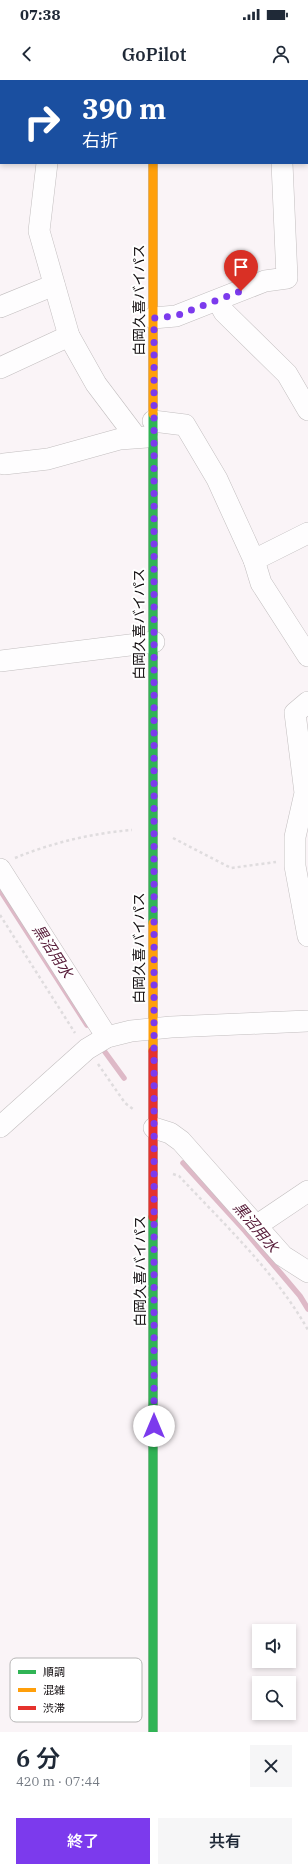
<!DOCTYPE html>
<html lang="ja">
<meta charset="utf-8">
<style>
:root{--surface:#fff;--page:#f6f6f7;--text:#1f2937;--muted:#747a83;--accent:#7c3aed}
body{margin:0;font-family:"IBM Plex Serif","Noto Sans JP",serif;background:var(--page);color:var(--text);height:100vh;display:flex;flex-direction:column;font-size:15px;white-space:nowrap}
*{box-sizing:border-box;margin:0}
p{font-size:13px;color:var(--muted)}
.icon{flex:none;width:22px;height:22px;fill:none;stroke:currentColor;stroke-width:2;stroke-linecap:round;stroke-linejoin:round}
.map{position:relative;height:1652px;overflow:hidden}
.panel{display:flex;flex-direction:column;background:var(--surface);flex:1}
.panel>*{flex:none}
.hud{position:absolute;left:0px;top:0px;width:308px;height:84px;box-shadow:0 2px 6px #0003;background:#1a4fa0;color:#fff;overflow:hidden}
.tools{position:absolute;left:252px;top:1544px;display:grid;gap:8px}
.tools a{display:grid;place-items:center;width:44px;height:44px;border-radius:0px;background:var(--surface);box-shadow:0 2px 6px #0003;font-size:20px}
.pin{position:absolute;display:grid;place-items:center;width:34px;height:34px;color:#fff;margin:-41px -17px;border-radius:50% 50% 50% 0;rotate:-45deg;box-shadow:0 0 4px #0007}
.pin .icon{rotate:45deg}
.me{position:absolute;width:44px;margin:-22px;rotate:0deg;stroke-linejoin:round;filter:drop-shadow(0 0 3px #0008)}
.turn{display:flex;align-items:center;gap:14px;height:84px;padding:0 16px;font-size:18px}
.turn .icon{width:52px;height:52px;stroke-width:2.5}
.turn b{display:block;font-size:28px;line-height:34px}
.round{display:grid;place-items:center;flex:none;width:42px;height:42px;border-radius:0px;background:var(--page)}
.head{display:flex;align-items:center;justify-content:space-between;height:68px;padding:0 16px}
h1{font-size:24px;font-weight:600;line-height:30px}
.button{display:flex;gap:8px;margin-top:auto;padding:8px 16px}
.button a{flex:1;height:46px;border-radius:0px;background:var(--accent);color:#fff;font-size:16px;font-weight:600;line-height:46px;text-align:center}
.button a+a{background:var(--page);color:var(--text)}
.status{display:flex;justify-content:space-between;align-items:center;height:28px;padding:0 20px;background:var(--surface);direction:ltr}
.status svg{height:11px;fill:currentColor}
header{display:flex;justify-content:space-between;align-items:center;height:52px;padding:0 16px;background:var(--surface);font-size:18px;font-weight:600}
.map>svg:first-child{display:block}
</style>
<div class="status"><b>07:38</b><svg viewBox="0 0 49 12"><path d="M0 12V9h3v3zM5 12V6h3v6zM10 12V3h3v9zM15 12V0h3v12zM26 1h20v11H26zM47 4h2v5h-2z"/></svg></div>
<header><svg class="icon" aria-label="back" viewBox="0 0 24 24"><path d="M15 5l-7 7 7 7"/></svg>GoPilot<svg class="icon" aria-label="person" viewBox="0 0 24 24"><circle cx="12" cy="8" r="4"/><path d="M4 21q1-7 8-7t8 7"/></svg></header>
<div class="map">
<svg width="308" height="1652" viewBox="0 0 308 1652">
<rect width="100%" height="100%" fill="#faf4f7"/>
<g fill="none" stroke-linecap="round" stroke-linejoin="round">
<g stroke="#deb9c7" stroke-width="5.5">
<path d="M 0,810 L 87,945"/>
<path d="M 105,972 L 124,998"/>
<path d="M 183,1083 L 245,1151 L 300,1216 L 308,1229"/>
</g>
<g stroke="#c2bebf" stroke-width="22">
<g id="street">
<path d="M 53,1 L 53,0"/>
<path d="M 270,1 L 270,0"/>
<path d="M 47,83 L 39,151 L 69,256 L 96,304 L 136,357"/>
<path d="M 218,221 L 224,232 L 287,294 L 308,330"/>
<path d="M 0,227 L 54,205"/>
<path d="M 153,238 L 176,236 L 265,201 L 287,198 L 282,83"/>
<path d="M 0,288 L 69,256"/>
<path d="M 153,341 L 185,345 L 217,399 L 254,480 L 261,503 L 308,576"/>
<path d="M 4,384 L 48,379 L 120,359 L 147,357"/>
<path d="M 254,480 L 308,453"/>
<path d="M 0,581 L 154,562"/>
<path d="M 308,622 L 295,633 L 305,713 L 295,757 L 295,786 L 308,856"/>
<path d="M 0,789 L 107,957"/>
<path d="M 0,1047 L 87,969 L 107,957 L 131,951 L 171,947 L 308,941"/>
<path d="M 154,1048 L 170,1053 L 181,1061 L 283,1176 L 308,1192"/>
<path d="M 256,1146 L 308,1111"/>
</g>
</g>
<g stroke="#c2bebf" stroke-width="10">
<g id="fast">
<path d="M 154,0 L 154,1"/>
<path d="M 0,35 L 1,35"/>
<path d="M 307,46 L 308,46"/>
<path d="M 153,334 L 153,843"/>
<path d="M 153,1137 L 153,1652"/>
</g>
</g>
<g stroke="#c2bebf" stroke-width="10">
<g id="slow">
<path d="M 153,83 L 153,334"/>
<path d="M 153,843 L 153,971"/>
</g>
</g>
<g stroke="#c2bebf" stroke-width="10">
<path id="jam" d="M 153,971 L 153,1137"/>
</g>
<g stroke="#dfdcde" stroke-width="2.5" stroke-dasharray="3 3" stroke-linecap="butt">
<path d="M 173,758 L 231,788 L 276,782"/>
<path d="M 15,778 C 51,763 93,753 132,750"/>
<path d="M 0,835 L 75,953"/>
<path d="M 98,984 L 125,1023 L 133,1029"/>
<path d="M 173,1094 L 179,1096 C 223,1143 276,1193 308,1250"/>
</g>
<use href="#street" stroke="#fefdfe" stroke-width="21"/>
<use href="#fast" stroke="#30b455" stroke-width="9"/>
<use href="#slow" stroke="#ff9f0a" stroke-width="9"/>
<use href="#jam" stroke="#e5322d" stroke-width="9"/>
</g>
<g fill="none" stroke-linecap="round" stroke-linejoin="round">
<path stroke="#7c3aed" stroke-width="7" stroke-dasharray="0 12.6" d="M 154,1346 L 154,238 L 176,236 L 241,211"/>
</g>
<g text-anchor="middle" dominant-baseline="central" stroke-width="4" stroke-linejoin="round" paint-order="stroke">
<g font-size="14" fill="#100b0d" stroke="#fff">
<text transform="translate(139 220) rotate(-90)">白岡久喜バイパス</text>
<text transform="translate(139 544) rotate(-90)">白岡久喜バイパス</text>
<text transform="translate(139 868) rotate(-90)">白岡久喜バイパス</text>
<text transform="translate(140 1191) rotate(-90)">白岡久喜バイパス</text>
</g>
<g font-size="15" font-style="italic" fill="#561b38" stroke="#fff">
<text transform="translate(53 871) rotate(57)">黒沼用水</text>
<text transform="translate(256 1147) rotate(50)">黒沼用水</text>
</g>
</g>
<rect x="10" y="1578" width="132" height="64" rx="6" fill="#fff" stroke="#b7b6b6" stroke-width="1"/>
<rect x="18" y="1590" width="18" height="4" fill="#30b455"/>
<rect x="18" y="1608" width="18" height="4" fill="#ff9f0a"/>
<rect x="18" y="1626" width="18" height="4" fill="#e5322d"/>
<g font-size="11" fill="#100b0d">
<text x="43" y="1596">順調</text>
<text x="43" y="1614">混雑</text>
<text x="43" y="1632">渋滞</text>
</g>
</svg>
<div class="tools">
<a><svg class="icon" aria-label="sound" viewBox="0 0 24 24"><path d="M4 9h4l5-4v14l-5-4H4zM17 9q2 3 0 6"/></svg></a>
<a><svg class="icon" aria-label="search" viewBox="0 0 24 24"><circle cx="10" cy="10" r="6"/><path d="M15 15l6 6"/></svg></a>
</div>
<div class="pin" style="left:241px;top:211px;background:#d93025"><svg class="icon" aria-label="arrive" viewBox="0 0 24 24"><path d="M6 21V4h12l-3 4 3 4H6"/></svg></div>
<svg class="me" style="left:154px;top:1346px" viewBox="-20 -20 40 40"><circle r="19" fill="#fff"/><path d="M0-13L10 11 0 6-10 11z" fill="#7c3aed"/></svg>
<div class="hud">
<div class="turn"><svg class="icon" aria-label="right" viewBox="0 0 24 24"><path d="M7 20v-9h11M14 6l5 5-5 5"/></svg><div><b>390 m</b>右折</div></div>
</div>
</div>
<section class="panel">
<div class="head"><div><h1>6 分</h1><p>420 m · 07:44</p></div><a class="round"><svg class="icon" aria-label="close" viewBox="0 0 24 24"><path d="M6 6l12 12M18 6L6 18"/></svg></a></div>
<div class="button"><a>終了</a><a>共有</a></div>
</section>
